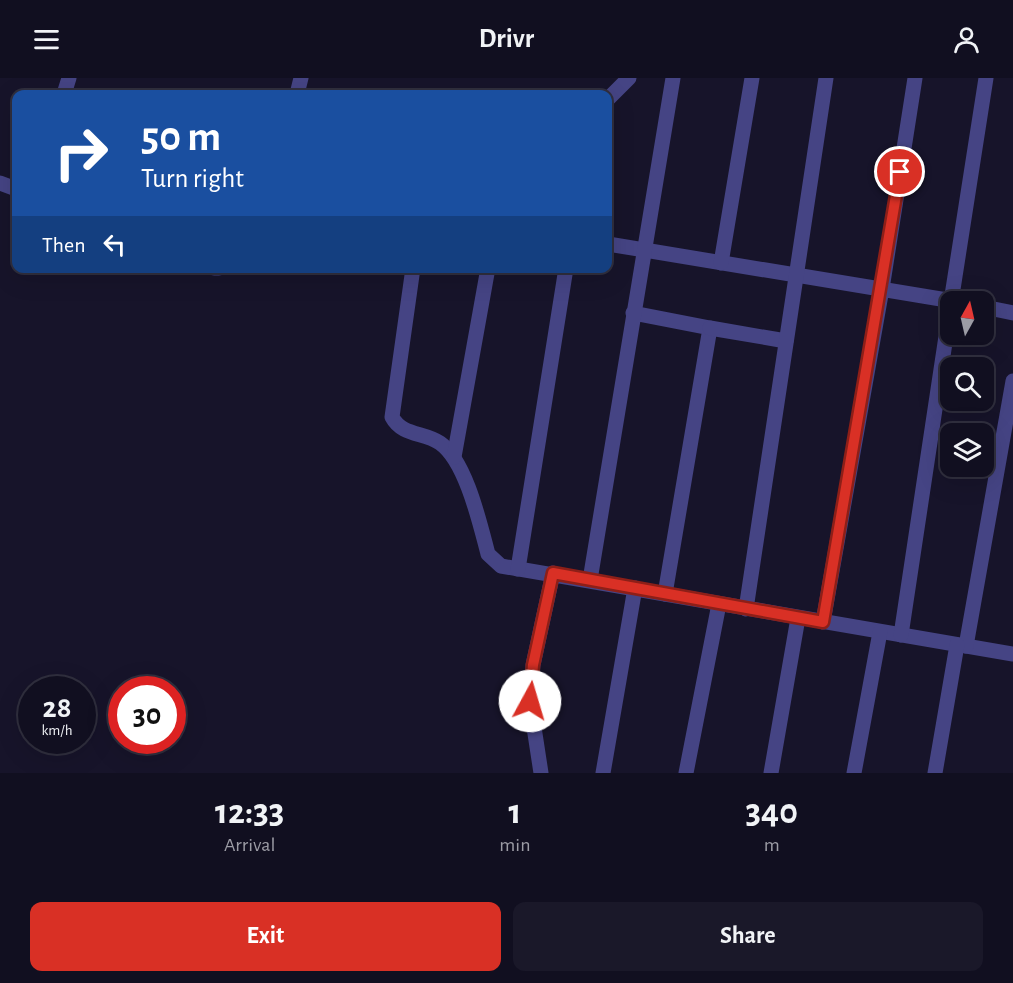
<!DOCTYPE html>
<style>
:root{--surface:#110f20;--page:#1a1829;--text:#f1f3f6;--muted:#9c9ca5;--line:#302f3e;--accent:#d93025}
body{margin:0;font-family:"Alegreya Sans",sans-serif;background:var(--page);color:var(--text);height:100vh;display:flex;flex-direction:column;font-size:22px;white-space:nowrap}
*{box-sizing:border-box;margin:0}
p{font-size:20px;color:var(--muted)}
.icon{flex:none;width:33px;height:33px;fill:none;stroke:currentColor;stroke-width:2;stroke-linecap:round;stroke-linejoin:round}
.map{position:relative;height:695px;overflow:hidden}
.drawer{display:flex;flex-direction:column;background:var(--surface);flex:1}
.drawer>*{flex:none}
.guide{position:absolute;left:12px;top:12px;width:600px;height:183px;border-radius:12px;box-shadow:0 6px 24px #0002,0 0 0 2px var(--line);background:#1a4fa0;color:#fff;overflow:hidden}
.needle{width:39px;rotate:8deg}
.tools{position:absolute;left:940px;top:213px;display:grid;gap:12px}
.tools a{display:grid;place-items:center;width:54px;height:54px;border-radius:12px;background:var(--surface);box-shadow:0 6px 24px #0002,0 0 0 2px var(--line);font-size:30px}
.speed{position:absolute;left:18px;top:598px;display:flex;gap:12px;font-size:30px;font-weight:700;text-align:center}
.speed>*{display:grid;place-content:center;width:78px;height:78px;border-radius:50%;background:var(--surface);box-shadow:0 6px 24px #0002,0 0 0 2px var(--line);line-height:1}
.speed small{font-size:15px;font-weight:400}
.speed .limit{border:9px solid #d22;background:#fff;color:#111}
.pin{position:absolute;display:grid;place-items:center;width:51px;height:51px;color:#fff;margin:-26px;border:3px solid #fff;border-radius:50%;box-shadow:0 2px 6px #0007}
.me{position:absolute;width:66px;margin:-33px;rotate:6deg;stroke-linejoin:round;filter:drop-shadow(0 0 4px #0008)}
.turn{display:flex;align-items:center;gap:21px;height:126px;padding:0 30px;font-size:27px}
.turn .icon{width:78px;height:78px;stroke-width:2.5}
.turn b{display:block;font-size:42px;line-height:51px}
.then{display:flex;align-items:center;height:57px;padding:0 30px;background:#0003;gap:12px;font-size:22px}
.eta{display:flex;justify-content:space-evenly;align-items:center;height:102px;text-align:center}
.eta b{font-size:36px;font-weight:700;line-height:42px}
.action{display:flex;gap:12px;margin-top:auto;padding:12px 30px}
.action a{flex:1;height:69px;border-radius:12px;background:var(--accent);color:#fff;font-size:24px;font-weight:700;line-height:69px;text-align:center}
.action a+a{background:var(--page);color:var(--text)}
header{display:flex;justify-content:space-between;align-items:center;height:78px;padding:0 30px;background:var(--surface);font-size:27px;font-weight:700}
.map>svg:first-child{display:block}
</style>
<header><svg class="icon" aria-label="menu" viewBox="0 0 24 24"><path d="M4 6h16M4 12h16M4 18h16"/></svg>Drivr<svg class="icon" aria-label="person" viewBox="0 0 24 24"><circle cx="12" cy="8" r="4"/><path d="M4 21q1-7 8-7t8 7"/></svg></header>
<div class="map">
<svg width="1013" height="695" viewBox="0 0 1013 695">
<rect width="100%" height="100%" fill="#17142a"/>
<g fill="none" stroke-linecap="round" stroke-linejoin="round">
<g stroke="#454484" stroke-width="15">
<path d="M 64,16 L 69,0"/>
<path d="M 297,16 L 301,0"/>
<path d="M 608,21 L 629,0"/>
<path d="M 0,105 L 16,111"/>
<path d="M 608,166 L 959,224"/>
<path d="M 721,185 L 752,0"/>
<path d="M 214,190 L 219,190"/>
<path d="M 413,190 L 392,339 C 402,358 424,354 440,365 C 466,383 480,446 488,476 L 501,488 L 1013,576"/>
<path d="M 951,224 L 986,0"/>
<path d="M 984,229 L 1013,235"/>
<path d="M 633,235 L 710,250 L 665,516"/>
<path d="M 710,250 L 786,263"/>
<path d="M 454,379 L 488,190"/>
<path d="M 518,491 L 566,190"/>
<path d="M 590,502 L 673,0"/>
<path d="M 746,531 L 826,0"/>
<path d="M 823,544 L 882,211 L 915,0"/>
<path d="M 901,557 L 951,225"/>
<path d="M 966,568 L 1013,303"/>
<path d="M 541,695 L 530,623 L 533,587 L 553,495"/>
<path d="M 603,695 L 635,510"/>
<path d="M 686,695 L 719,526"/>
<path d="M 771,695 L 798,540"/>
<path d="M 854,695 L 880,554"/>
<path d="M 935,695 L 957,567"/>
</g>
</g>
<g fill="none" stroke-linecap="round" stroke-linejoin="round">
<g stroke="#8d1f18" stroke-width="15">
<path id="route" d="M 530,623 L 533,587 L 553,495 L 823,544 L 900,94"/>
</g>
<use href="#route" stroke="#d93025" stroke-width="10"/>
</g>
</svg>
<div class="tools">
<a><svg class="needle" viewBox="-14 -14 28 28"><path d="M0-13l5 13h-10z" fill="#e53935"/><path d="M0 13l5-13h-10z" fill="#9c9ca5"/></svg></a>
<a><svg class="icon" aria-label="search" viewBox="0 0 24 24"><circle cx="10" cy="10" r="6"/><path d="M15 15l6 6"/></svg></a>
<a><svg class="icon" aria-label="layers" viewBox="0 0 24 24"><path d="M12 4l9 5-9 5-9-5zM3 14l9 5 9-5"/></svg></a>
</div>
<div class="speed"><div>28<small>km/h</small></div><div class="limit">30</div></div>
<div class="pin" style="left:900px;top:94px;background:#d93025"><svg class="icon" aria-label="arrive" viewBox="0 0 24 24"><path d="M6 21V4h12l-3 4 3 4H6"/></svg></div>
<svg class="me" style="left:530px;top:623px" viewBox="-20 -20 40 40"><circle r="19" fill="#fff"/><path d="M0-13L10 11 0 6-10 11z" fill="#d93025"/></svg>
<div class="guide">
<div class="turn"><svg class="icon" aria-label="right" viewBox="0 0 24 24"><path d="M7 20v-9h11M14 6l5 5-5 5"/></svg><div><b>50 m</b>Turn right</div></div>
<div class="then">Then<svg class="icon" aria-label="left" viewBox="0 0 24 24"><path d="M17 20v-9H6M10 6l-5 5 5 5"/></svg></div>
</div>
</div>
<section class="drawer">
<div class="eta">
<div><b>12:33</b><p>Arrival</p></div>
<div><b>1</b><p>min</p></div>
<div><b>340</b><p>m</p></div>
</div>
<div class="action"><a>Exit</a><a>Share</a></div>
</section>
